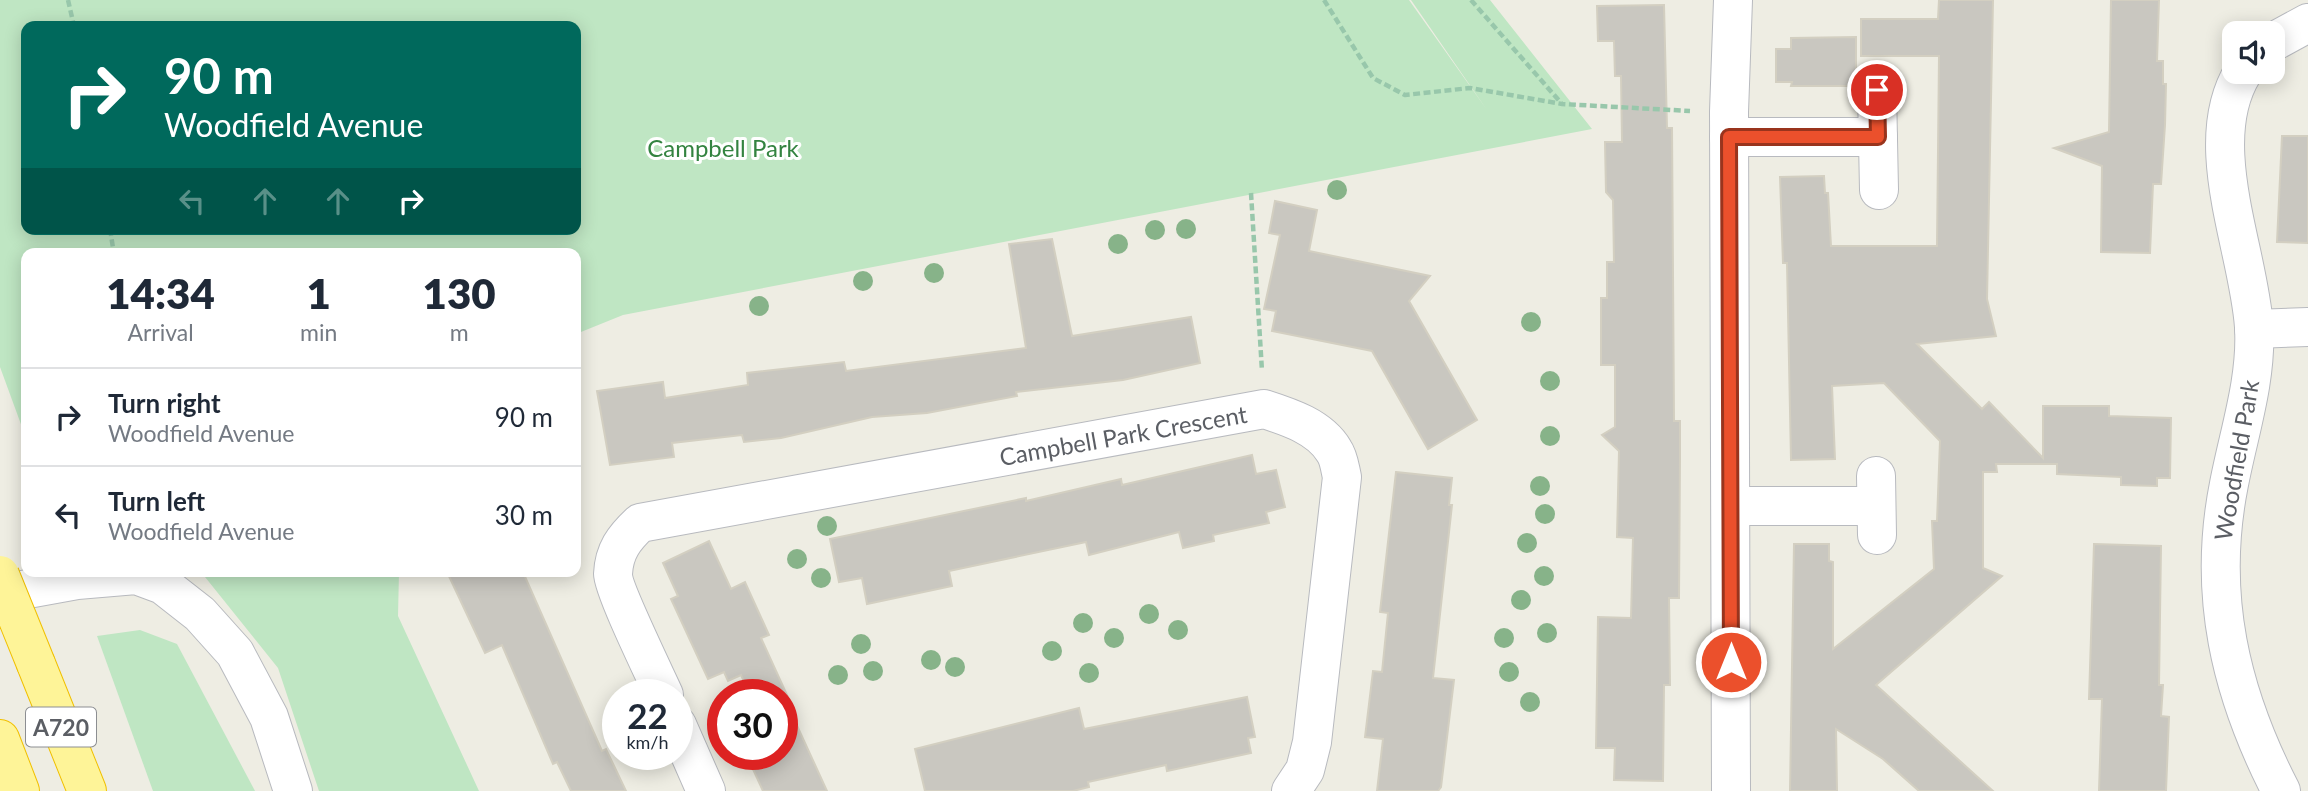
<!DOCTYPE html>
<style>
:root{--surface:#fff;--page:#f2f2f3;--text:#1f2937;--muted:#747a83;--line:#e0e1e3}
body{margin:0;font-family:Lato,sans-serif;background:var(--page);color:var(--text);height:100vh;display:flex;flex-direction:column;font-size:26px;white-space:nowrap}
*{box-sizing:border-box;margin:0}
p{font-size:23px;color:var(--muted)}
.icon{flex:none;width:38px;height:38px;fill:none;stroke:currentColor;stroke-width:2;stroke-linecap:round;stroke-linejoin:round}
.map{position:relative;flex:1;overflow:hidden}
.details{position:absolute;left:21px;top:248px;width:560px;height:329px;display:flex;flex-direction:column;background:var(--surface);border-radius:14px;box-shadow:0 4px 18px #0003}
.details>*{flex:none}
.top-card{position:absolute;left:21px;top:21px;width:560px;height:214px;border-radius:14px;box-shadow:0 4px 18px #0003;background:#00695c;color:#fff;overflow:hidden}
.fabs{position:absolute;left:2222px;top:21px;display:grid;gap:14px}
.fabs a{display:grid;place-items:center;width:63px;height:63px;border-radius:14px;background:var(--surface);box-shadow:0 4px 18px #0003;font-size:35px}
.speed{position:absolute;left:602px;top:679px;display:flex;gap:14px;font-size:35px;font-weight:700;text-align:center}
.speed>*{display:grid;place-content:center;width:91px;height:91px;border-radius:50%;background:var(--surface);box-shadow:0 4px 18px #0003;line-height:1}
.speed small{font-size:18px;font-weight:400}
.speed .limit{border:10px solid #d22;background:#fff;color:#111}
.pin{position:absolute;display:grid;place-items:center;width:60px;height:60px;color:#fff;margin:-30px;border:4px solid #fff;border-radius:50%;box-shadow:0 2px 7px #0007}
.me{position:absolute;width:77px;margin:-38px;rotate:0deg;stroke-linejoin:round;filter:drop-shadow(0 0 5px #0008)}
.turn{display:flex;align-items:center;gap:24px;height:147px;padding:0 28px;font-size:32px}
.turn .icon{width:91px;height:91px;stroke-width:2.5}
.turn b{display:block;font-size:49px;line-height:60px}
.lanes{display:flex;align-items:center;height:66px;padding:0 28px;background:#0003;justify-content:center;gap:35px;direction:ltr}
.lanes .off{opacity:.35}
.eta{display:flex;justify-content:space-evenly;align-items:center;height:119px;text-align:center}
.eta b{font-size:42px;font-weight:800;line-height:49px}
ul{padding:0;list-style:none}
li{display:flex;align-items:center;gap:21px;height:98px;padding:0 28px;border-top:2px solid var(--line)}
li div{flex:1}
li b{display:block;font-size:26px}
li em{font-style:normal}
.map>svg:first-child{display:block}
</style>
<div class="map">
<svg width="2308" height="791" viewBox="0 0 2308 791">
<rect width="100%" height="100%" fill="#eeede3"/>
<g fill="#bfe6c3" fill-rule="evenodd">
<path d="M 0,0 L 1409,0 L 1487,110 L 1411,0 L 1490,0 L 1592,129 L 623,315 L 576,334 L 576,254 L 26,254 L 26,438 L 0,367 ZM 26,26 L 576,26 L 576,229 L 26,229 Z"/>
<path d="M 201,572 L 399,572 L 398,616 L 479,791 L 319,791 L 278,668 Z"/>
<path d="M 140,630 L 177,644 L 255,791 L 153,791 L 97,636 Z"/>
</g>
<g fill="#c9c7c0" stroke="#d3cfc1" stroke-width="2">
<path d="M 1939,0 L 1993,0 L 1987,299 L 1996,336 L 1917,344 L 1982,409 L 1989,402 L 2043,458 L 2043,406 L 2109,406 L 2109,416 L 2171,418 L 2170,478 L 2157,478 L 2157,486 L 2121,485 L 2121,477 L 2057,474 L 2057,464 L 1996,464 L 1997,472 L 1983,472 L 1983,568 L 2002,576 L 1876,685 L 1993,791 L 1919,791 L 1883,759 L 1836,729 L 1837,791 L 1790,791 L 1794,544 L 1829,544 L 1829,561 L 1833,562 L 1833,649 L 1934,569 L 1932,521 L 1937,521 L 1940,441 L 1884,383 L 1832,386 L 1835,459 L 1791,460 L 1787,263 L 1783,263 L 1780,177 L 1824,176 L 1825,193 L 1828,193 L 1831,246 L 1937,246 L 1939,56 L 1861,56 L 1861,19 L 1938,19 Z"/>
<path d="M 2111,0 L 2159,0 L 2157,61 L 2163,61 L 2163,84 L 2166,84 L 2165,125 L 2161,184 L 2153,184 L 2150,253 L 2101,252 L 2102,166 L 2054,148 L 2109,132 Z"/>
<path d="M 1664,5 L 1667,128 L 1672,128 L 1674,421 L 1680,421 L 1680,457 L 1679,598 L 1669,598 L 1670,685 L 1664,685 L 1663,781 L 1614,780 L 1615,748 L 1596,748 L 1598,617 L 1631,618 L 1633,538 L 1617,537 L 1619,451 L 1602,435 L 1615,427 L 1615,365 L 1601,365 L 1601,298 L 1607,298 L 1607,262 L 1614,262 L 1613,200 L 1606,192 L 1605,142 L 1622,142 L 1621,76 L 1615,76 L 1614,41 L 1598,41 L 1597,6 Z"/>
<path d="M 1856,37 L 1856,86 L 1791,86 L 1792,82 L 1776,82 L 1776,49 L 1791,49 L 1791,38 Z"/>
<path d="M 2282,136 L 2308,136 L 2308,243 L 2277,242 Z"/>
<path d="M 1275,201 L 1317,210 L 1309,251 L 1430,276 L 1409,301 L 1477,420 L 1428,449 L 1372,351 L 1272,331 L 1276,311 L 1264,309 L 1280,235 L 1269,233 Z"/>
<path d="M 1052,239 L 1072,336 L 1191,317 L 1200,363 L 1123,380 L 1016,392 L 1017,396 L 927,413 L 872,417 L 781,438 L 744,442 L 742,435 L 672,443 L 674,457 L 610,465 L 597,391 L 663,382 L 665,398 L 748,385 L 747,373 L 844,362 L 846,371 L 1026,348 L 1009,244 Z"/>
<path d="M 1252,455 L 1256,474 L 1276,470 L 1285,507 L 1266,512 L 1269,523 L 1213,535 L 1214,541 L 1183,548 L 1179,532 L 1089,555 L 1086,542 L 949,571 L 952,586 L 867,604 L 862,578 L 839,582 L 830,539 L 1026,498 L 1026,501 L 1121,479 L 1122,485 Z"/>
<path d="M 1396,472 L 1452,478 L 1449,505 L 1452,505 L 1433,678 L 1454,680 L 1441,787 L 1438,791 L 1377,791 L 1383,739 L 1365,737 L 1373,671 L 1382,672 L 1388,613 L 1380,612 Z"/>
<path d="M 709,541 L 731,589 L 745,582 L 769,635 L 761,638 L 787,695 L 783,695 L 827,791 L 763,791 L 746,754 L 782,754 L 782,695 L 750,695 L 741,675 L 728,681 L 724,672 L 708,679 L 671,599 L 678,596 L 663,563 Z"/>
<path d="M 2094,544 L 2161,546 L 2159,685 L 2163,685 L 2161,716 L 2169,717 L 2166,791 L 2099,791 L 2102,699 L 2089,699 Z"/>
<path d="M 447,572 L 523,572 L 602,751 L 606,749 L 626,791 L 571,791 L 557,762 L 553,764 L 502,645 L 485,653 Z"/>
<path d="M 1247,697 L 1255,737 L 1248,738 L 1251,753 L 1167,771 L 1166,765 L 1088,782 L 1089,787 L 1073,791 L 925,791 L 915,749 L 1079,708 L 1084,729 Z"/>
</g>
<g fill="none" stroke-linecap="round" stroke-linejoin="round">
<g stroke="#b8babf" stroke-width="40">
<g id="minor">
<path d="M 2273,42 L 2308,23"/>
<path d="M 2243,72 C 2199,143 2249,250 2254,327 C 2257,380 2239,432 2229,484 C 2207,594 2230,692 2281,791"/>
<path d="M 1877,90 L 1879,190"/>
<path d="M 1729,137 L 1878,137"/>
<path d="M 2254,329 L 2308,327"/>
<path d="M 1876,476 L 1877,535"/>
<path d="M 1732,506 L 1876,506"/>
<path d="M 0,594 L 77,580 L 136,575 L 163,585 L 200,614 L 235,653 L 269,717 L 293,791"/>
<path d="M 664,695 C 655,675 613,589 613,574 C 614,551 624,538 640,523 L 1264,409 C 1289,417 1320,427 1334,451 C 1339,458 1340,469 1342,477 L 1312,742 L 1305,770 L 1291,791"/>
<path d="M 677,725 L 706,791"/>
<path d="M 1731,791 L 1729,112 L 1733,0"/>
</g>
</g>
<g stroke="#f1c000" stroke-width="40">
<g id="trunk">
<path d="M 36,664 L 87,791"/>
<path d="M 0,739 L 20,791"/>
</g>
</g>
<g stroke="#98c7ab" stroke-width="4.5" stroke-dasharray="7 3.5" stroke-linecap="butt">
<path d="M 68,0 L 74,26"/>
<path d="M 1324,0 L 1373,78 L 1405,95 L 1470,88 L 1562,104 L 1690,111"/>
<path d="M 1471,0 L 1562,104"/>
<path d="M 1251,193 L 1262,371"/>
<path d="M 110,229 L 114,254"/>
</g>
<use href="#minor" stroke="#fff" stroke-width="38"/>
<use href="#trunk" stroke="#fef498" stroke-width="38"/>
<g stroke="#f1c000" stroke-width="40" stroke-linecap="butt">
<path id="trunk-bridge" d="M 0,575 L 36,664"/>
</g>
<use href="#trunk-bridge" stroke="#fef498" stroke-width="38"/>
</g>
<g fill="#87b389">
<circle cx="1337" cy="190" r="10"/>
<circle cx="1186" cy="229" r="10"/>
<circle cx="1155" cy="230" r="10"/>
<circle cx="1118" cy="244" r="10"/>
<circle cx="934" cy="273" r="10"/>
<circle cx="863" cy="281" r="10"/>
<circle cx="759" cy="306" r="10"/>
<circle cx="1531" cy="322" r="10"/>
<circle cx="1550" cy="381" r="10"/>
<circle cx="1550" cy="436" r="10"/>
<circle cx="1540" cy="486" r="10"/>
<circle cx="1545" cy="514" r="10"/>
<circle cx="827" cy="526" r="10"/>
<circle cx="1527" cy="543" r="10"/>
<circle cx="797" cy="559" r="10"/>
<circle cx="1544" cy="576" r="10"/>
<circle cx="821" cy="578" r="10"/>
<circle cx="1521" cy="600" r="10"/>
<circle cx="1149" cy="614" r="10"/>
<circle cx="1083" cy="623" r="10"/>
<circle cx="1178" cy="630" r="10"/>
<circle cx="1547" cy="633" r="10"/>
<circle cx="1114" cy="638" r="10"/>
<circle cx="1504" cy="638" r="10"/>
<circle cx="861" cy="644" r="10"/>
<circle cx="1052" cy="651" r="10"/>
<circle cx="931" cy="660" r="10"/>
<circle cx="955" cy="667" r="10"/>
<circle cx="873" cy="671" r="10"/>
<circle cx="1509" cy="672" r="10"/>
<circle cx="1089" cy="673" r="10"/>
<circle cx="838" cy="675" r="10"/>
<circle cx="1530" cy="702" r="10"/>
</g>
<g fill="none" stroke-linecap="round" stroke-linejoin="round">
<g stroke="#99341d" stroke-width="18">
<path id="route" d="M 1731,662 L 1729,137 L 1878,137 L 1877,90"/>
</g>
<use href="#route" stroke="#eb502c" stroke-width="12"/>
</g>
<g text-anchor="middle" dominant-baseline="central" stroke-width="6" stroke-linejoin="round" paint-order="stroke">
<rect fill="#fff" stroke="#8c8e92" stroke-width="2" x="26" y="707.5" width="70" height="39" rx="5"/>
<g font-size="23" font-weight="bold" fill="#5b5e64">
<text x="61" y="727">A720</text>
</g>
<g font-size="24" fill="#338340" stroke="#fff">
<text x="723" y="147">Campbell Park</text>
</g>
<g font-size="24" fill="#5b5e64" stroke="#fff">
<text transform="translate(1123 435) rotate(-10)">Campbell Park Crescent</text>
<text transform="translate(2236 460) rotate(-80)">Woodfield Park</text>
</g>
</g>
</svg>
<div class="fabs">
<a><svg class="icon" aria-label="sound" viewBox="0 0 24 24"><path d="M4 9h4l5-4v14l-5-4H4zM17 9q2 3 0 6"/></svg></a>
</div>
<div class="speed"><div>22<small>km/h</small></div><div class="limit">30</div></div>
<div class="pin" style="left:1877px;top:90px;background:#d93025"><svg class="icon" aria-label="arrive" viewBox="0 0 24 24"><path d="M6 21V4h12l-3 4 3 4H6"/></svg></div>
<svg class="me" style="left:1731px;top:662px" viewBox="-20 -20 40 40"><circle r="17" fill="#eb502c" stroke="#fff" stroke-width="3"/><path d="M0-11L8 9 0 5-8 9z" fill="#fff"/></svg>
<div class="top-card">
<div class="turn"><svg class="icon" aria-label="right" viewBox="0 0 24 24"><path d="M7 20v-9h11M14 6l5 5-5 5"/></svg><div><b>90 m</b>Woodfield Avenue</div></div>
<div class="lanes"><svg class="icon off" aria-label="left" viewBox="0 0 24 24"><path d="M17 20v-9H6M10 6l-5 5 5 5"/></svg><svg class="icon off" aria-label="ahead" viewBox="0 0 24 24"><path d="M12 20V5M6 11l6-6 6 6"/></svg><svg class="icon off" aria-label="ahead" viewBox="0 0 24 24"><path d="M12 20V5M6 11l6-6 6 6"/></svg><svg class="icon" aria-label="right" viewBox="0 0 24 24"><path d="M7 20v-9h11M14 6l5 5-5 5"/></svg></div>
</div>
<section class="details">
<div class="eta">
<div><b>14:34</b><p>Arrival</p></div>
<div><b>1</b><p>min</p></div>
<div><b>130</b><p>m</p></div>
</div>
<ul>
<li><svg class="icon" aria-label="right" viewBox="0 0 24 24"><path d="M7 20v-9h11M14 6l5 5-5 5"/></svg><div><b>Turn right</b><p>Woodfield Avenue</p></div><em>90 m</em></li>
<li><svg class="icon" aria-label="left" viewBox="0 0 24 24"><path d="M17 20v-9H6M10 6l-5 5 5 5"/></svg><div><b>Turn left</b><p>Woodfield Avenue</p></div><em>30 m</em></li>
</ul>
</section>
</div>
